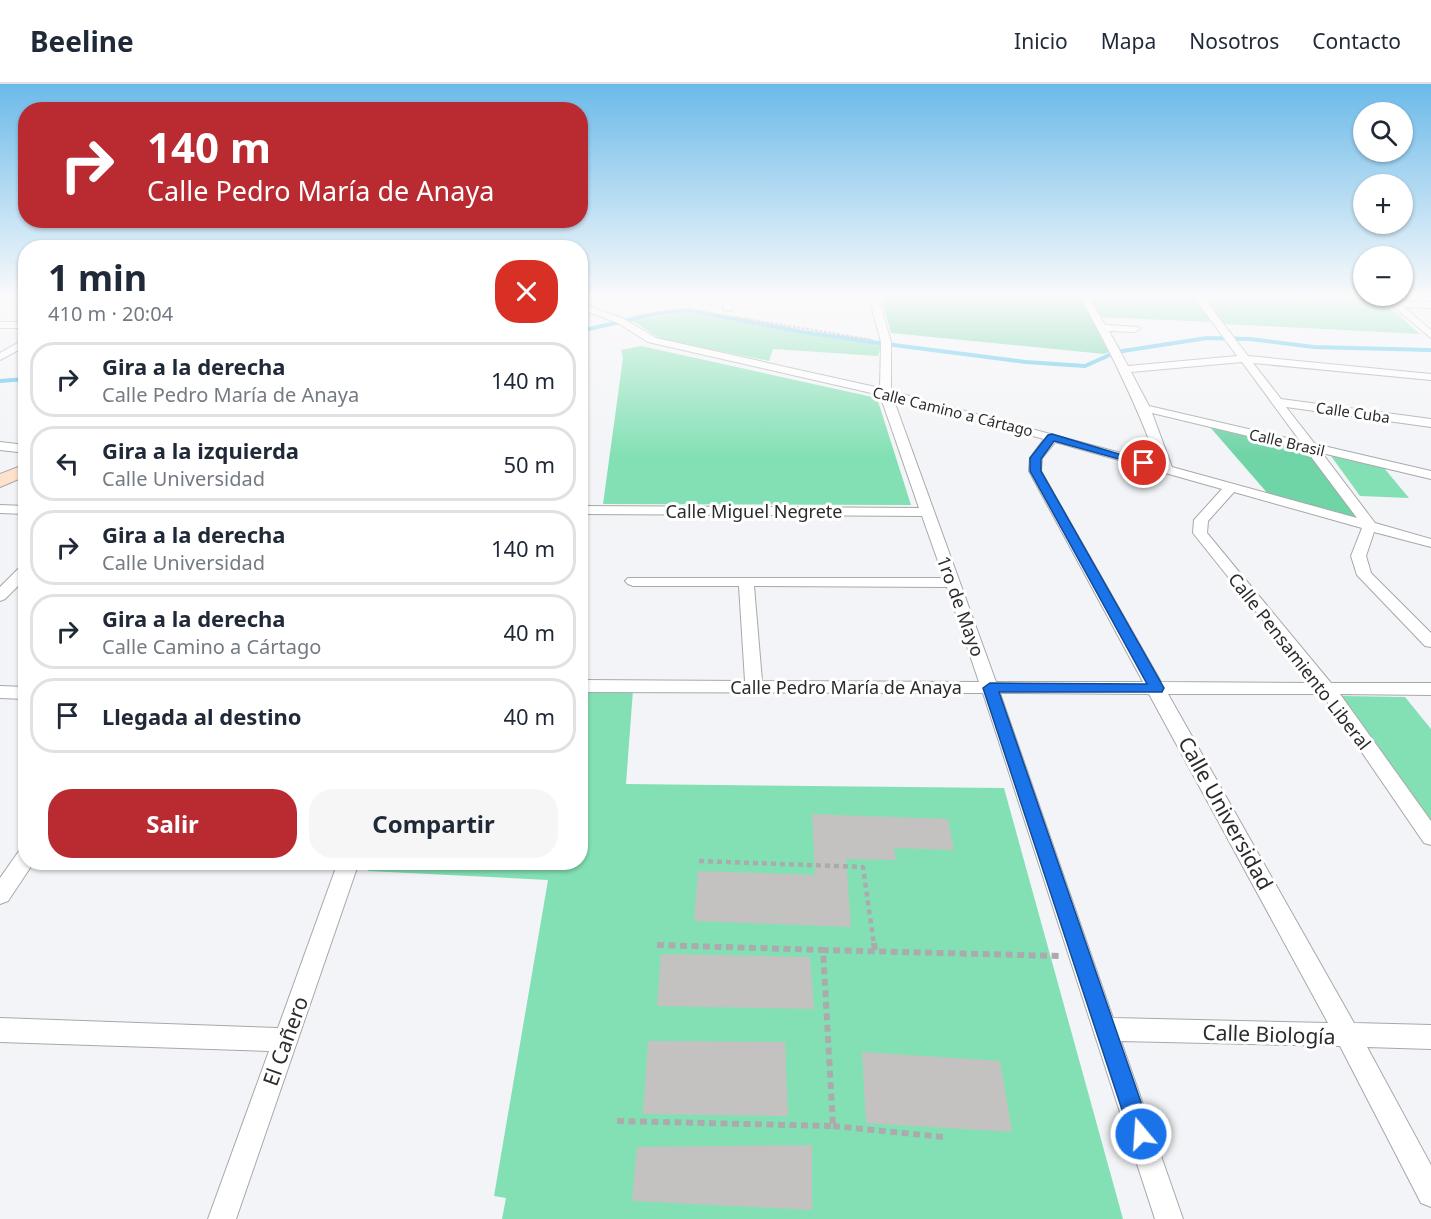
<!DOCTYPE html>
<html lang="es">
<meta charset="utf-8">
<style>
:root{--surface:#fff;--page:#f6f6f7;--text:#1f2937;--muted:#747a83;--line:#e0e1e3;--accent:#ba2a31}
body{margin:0;font-family:"Noto Sans",sans-serif;background:var(--page);color:var(--text);height:100vh;display:flex;flex-direction:column;font-size:22px;white-space:nowrap}
*{box-sizing:border-box;margin:0}
p{font-size:20px;color:var(--muted)}
.icon{flex:none;width:33px;height:33px;fill:none;stroke:currentColor;stroke-width:2;stroke-linecap:round;stroke-linejoin:round}
.map{position:relative;flex:1;overflow:hidden}
.details{position:absolute;left:18px;top:156px;width:570px;height:630px;display:flex;flex-direction:column;background:var(--surface);border-radius:24px;box-shadow:0 2px 4px #0004}
.details>*{flex:none}
.banner{position:absolute;left:18px;top:18px;width:570px;height:126px;border-radius:24px;box-shadow:0 2px 4px #0004;background:#ba2a31;color:#fff;overflow:hidden}
.tools{position:absolute;left:1353px;top:18px;display:grid;gap:12px}
.tools a{display:grid;place-items:center;width:60px;height:60px;border-radius:50%;background:var(--surface);box-shadow:0 2px 4px #0004;font-size:30px}
.pin{position:absolute;display:grid;place-items:center;width:51px;height:51px;color:#fff;margin:-26px;border:3px solid #fff;border-radius:50%;box-shadow:0 2px 6px #0007}
.me{position:absolute;width:66px;margin:-33px;rotate:342deg;stroke-linejoin:round;filter:drop-shadow(0 0 4px #0008)}
.turn{display:flex;align-items:center;gap:21px;height:126px;padding:0 30px;font-size:27px}
.turn .icon{width:78px;height:78px;stroke-width:2.5}
.turn b{display:block;font-size:42px;line-height:51px}
.round{display:grid;place-items:center;flex:none;width:63px;height:63px;border-radius:24px;background:var(--page)}
.summary{display:flex;align-items:center;justify-content:space-between;height:102px;padding:0 30px}
h1{font-size:36px;font-weight:700;line-height:45px}
.cta{display:flex;gap:12px;margin-top:auto;padding:12px 30px}
.cta a{flex:1;height:69px;border-radius:24px;background:var(--accent);color:#fff;font-size:24px;font-weight:700;line-height:69px;text-align:center}
.cta a+a{background:var(--page);color:var(--text)}
ul{padding:0;list-style:none}
li{display:flex;align-items:center;gap:18px;height:75px;margin:0 12px 9px;padding:0 18px;border:3px solid var(--line);border-radius:24px}
li div{flex:1}
li b{display:block;font-size:22px}
li em{font-style:normal}
header{display:flex;align-items:center;gap:36px;box-sizing:border-box;height:84px;padding:0 30px;background:var(--surface);border-bottom:2px solid var(--line)}
header strong{font-size:28px}
nav{display:flex;gap:33px;margin-inline-start:auto;font-size:21px}
.map>svg:first-child{display:block}
</style>
<header>
<strong>Beeline</strong>
<nav><a>Inicio</a><a>Mapa</a><a>Nosotros</a><a>Contacto</a></nav>
</header>
<div class="map">
<svg width="1431" height="1135" viewBox="0 0 1431 1135">
<rect width="100%" height="100%" fill="#f3f4f7"/>
<g fill="#83e0b4">
<path d="M 1090,213 L 1194,213 L 1212,238 L 1099,233 Z"/>
<path d="M 1205,213 L 1327,217 L 1325,213 L 1378,213 L 1420,250 L 1224,240 Z"/>
<path d="M 687,228 L 881,261 L 878,272 L 773,265 L 769,277 L 660,255 L 633,237 Z"/>
<path d="M 641,262 L 877,314 L 911,421 L 603,420 L 623,274 L 621,266 Z"/>
<path d="M 1331,372 L 1384,384 L 1409,414 L 1360,412 Z"/>
<path d="M 581,606 L 633,606 L 626,700 L 1004,704 L 1123,1135 L 502,1135 L 506,1114 L 494,1112 L 548,796 L 368,787 L 371,778 L 580,778 Z"/>
<path d="M 1342,612 L 1405,613 L 1431,645 L 1431,736 Z"/>
</g>
<g fill="#6fd4a6">
<path d="M 881,213 L 1084,213 L 1120,264 L 1104,270 L 891,249 Z"/>
<path d="M 1210,343 L 1306,365 L 1360,437 L 1269,411 Z"/>
</g>
<g fill="none" stroke-linecap="round" stroke-linejoin="round">
<g stroke="#4fc2ea" stroke-width="4">
<path d="M 580,247 L 655,230 L 688,226 L 803,248 L 886,260 L 1026,278 L 1085,282 L 1116,268 L 1207,254 L 1250,255 L 1314,263 L 1431,266"/>
<path d="M 0,297 L 26,295"/>
</g>
</g>
<g fill="#c4c2c0">
<path d="M 812,730 L 948,735 L 954,766 L 894,764 L 896,776 L 846,775 L 851,843 L 694,837 L 698,787 L 815,791 Z"/>
<path d="M 661,870 L 810,873 L 814,925 L 657,922 Z"/>
<path d="M 648,957 L 785,958 L 788,1032 L 643,1030 Z"/>
<path d="M 862,968 L 1000,977 L 1012,1048 L 866,1039 Z"/>
<path d="M 812,1061 L 812,1126 L 632,1117 L 637,1063 Z"/>
</g>
<g fill="none" stroke-linecap="round" stroke-linejoin="round">
<g stroke="#a7a8aa" stroke-width="2">
<g id="street">
<path d="M 723,213 L 733,213 L 731,227 L 723,225 Z"/>
<path d="M 869,213 L 878,213 L 891,258 L 891,307 L 1158,379 C 1136,319 1111,268 1080,213 L 1089,213 L 1105,241 L 1138,243 L 1140,245 L 1135,248 L 1109,247 L 1128,282 L 1237,272 L 1194,213 L 1203,213 L 1248,272 L 1431,290 L 1431,296 L 1253,279 L 1281,315 L 1431,335 L 1431,343 L 1286,323 L 1315,360 L 1431,387 L 1431,395 L 1322,369 L 1375,439 L 1431,455 L 1431,463 L 1374,448 L 1366,472 L 1371,489 L 1431,549 L 1431,563 L 1425,562 L 1357,491 L 1351,472 L 1362,444 L 1234,408 L 1208,437 L 1207,449 L 1331,599 L 1431,599 L 1431,611 L 1340,610 L 1431,737 L 1431,761 L 1424,759 L 1322,610 L 1168,610 L 1354,939 L 1431,941 L 1431,965 L 1367,963 L 1431,1081 L 1431,1123 L 1421,1119 L 1340,962 L 1121,957 L 1183,1135 L 1155,1135 L 983,609 L 580,608 L 580,596 L 745,597 L 739,502 L 633,502 L 628,500 L 625,497 L 628,494 L 944,494 L 922,432 L 580,430 L 580,422 L 919,424 L 880,311 L 648,258 L 618,239 L 580,225 L 580,219 L 624,235 L 656,254 L 880,304 L 881,258 ZM 1242,278 L 1300,357 L 1149,322 L 1131,288 ZM 893,314 L 1044,355 L 1030,374 L 1029,387 L 1143,598 L 996,598 ZM 1152,329 L 1306,366 L 1357,434 L 1172,383 ZM 1055,358 L 1222,405 L 1194,436 L 1193,449 L 1313,599 L 1161,598 L 1041,387 L 1042,374 ZM 754,502 L 947,503 L 979,598 L 762,597 ZM 1000,609 L 1149,610 L 1328,939 L 1113,934 Z"/>
<path d="M 1382,213 L 1392,213 L 1397,217 L 1431,218 L 1431,224 L 1404,223 L 1431,246 L 1431,254 Z"/>
<rect x="0" y="238" width="26" height="6"/>
<path d="M 26,254 L 26,262 L 0,276 L 0,269 Z"/>
<path d="M 0,358 L 26,361 L 26,369 L 0,366 Z"/>
<path d="M 0,421 L 26,422 L 26,430 L 0,429 Z"/>
<path d="M 26,481 L 26,494 L 5,515 L 0,517 L 0,503 L 21,482 Z"/>
<path d="M 0,602 L 26,603 L 26,615 L 0,614 Z"/>
<path d="M 26,765 L 26,778 L 34,778 L 8,817 L 0,820 L 0,794 L 19,767 Z"/>
<path d="M 338,778 L 359,778 L 236,1135 L 208,1135 L 269,967 L 0,958 L 0,934 L 278,944 Z"/>
</g>
</g>
<g stroke="#a7a8aa" stroke-width="2">
<path id="secondary" d="M 26,380 L 26,392 L 0,403 L 0,390 Z"/>
</g>
<g stroke="#ababae" stroke-width="2" stroke-dasharray="3 1.5" stroke-linecap="butt">
<path d="M 637,232 L 688,226 L 716,230"/>
<path d="M 735,233 L 873,256"/>
</g>
<path stroke="#ababae" stroke-width="4.5" stroke-dasharray="5 4" stroke-linecap="butt" d="M 699,777 L 863,783 L 874,861"/>
<g stroke="#ababae" stroke-width="6" stroke-dasharray="7 4.5" stroke-linecap="butt">
<path d="M 874,859 L 875,868"/>
<path d="M 657,861 L 823,866"/>
<path d="M 617,1037 L 833,1042 L 823,866 L 1060,872"/>
<path d="M 833,1042 L 944,1053"/>
</g>
<use href="#street" fill="#fff" fill-rule="evenodd"/>
<use href="#secondary" fill="#fee2cc" fill-rule="evenodd"/>
</g>
<linearGradient id="sky" x2="0" y2="1"><stop stop-color="#6bbae9"/><stop offset="0.57" stop-color="#fafafb"/><stop offset="1" stop-color="#fafafb" stop-opacity="0"/></linearGradient>
<rect width="1431" height="372" fill="url(#sky)"/>
<path fill="#1a73e8" stroke="#114b97" stroke-width="1.5" d="M 1052,350 L 1149,379 L 1144,382 L 1054,357 L 1041,375 L 1041,387 L 1164,604 L 1162,608 L 999,608 L 1152,1050 L 1149,1058 L 1141,1061 L 1133,1058 L 1130,1050 L 983,604 L 990,599 L 1147,600 L 1030,387 L 1030,374 L 1048,351 Z"/>
<g text-anchor="middle" dominant-baseline="central" stroke-width="6" stroke-linejoin="round" paint-order="stroke">
<g font-size="15" fill="#2b2b2c" stroke="#fff">
<text transform="translate(953 327) rotate(14)">Calle Camino a Cártago</text>
<text transform="translate(1353 328) rotate(8)">Calle Cuba</text>
<text transform="translate(1287 358) rotate(13)">Calle Brasil</text>
</g>
<g font-size="18" fill="#2b2b2c" stroke="#fff">
<text x="754" y="427">Calle Miguel Negrete</text>
<text transform="translate(961 522) rotate(70)">1ro de Mayo</text>
<text transform="translate(1300 577) rotate(52)">Calle Pensamiento Liberal</text>
<text x="846" y="603">Calle Pedro María de Anaya</text>
</g>
<g font-size="21" fill="#2b2b2c" stroke="#fff">
<text transform="translate(1226 729) rotate(61)">Calle Universidad</text>
<text transform="translate(1269 950) rotate(2)">Calle Biología</text>
<text transform="translate(285 957) rotate(-70)">El Cañero</text>
</g>
</g>
</svg>
<div class="tools">
<a><svg class="icon" aria-label="search" viewBox="0 0 24 24"><circle cx="10" cy="10" r="6"/><path d="M15 15l6 6"/></svg></a>
<a>+</a>
<a>−</a>
</div>
<div class="pin" style="left:1144px;top:379px;background:#d93025"><svg class="icon" aria-label="arrive" viewBox="0 0 24 24"><path d="M6 21V4h12l-3 4 3 4H6"/></svg></div>
<svg class="me" style="left:1141px;top:1050px" viewBox="-20 -20 40 40"><circle r="17" fill="#1a73e8" stroke="#fff" stroke-width="3"/><path d="M0-11L8 9 0 5-8 9z" fill="#fff"/></svg>
<div class="banner">
<div class="turn"><svg class="icon" aria-label="right" viewBox="0 0 24 24"><path d="M7 20v-9h11M14 6l5 5-5 5"/></svg><div><b>140 m</b>Calle Pedro María de Anaya</div></div>
</div>
<section class="details">
<div class="summary"><div><h1>1 min</h1><p>410 m · 20:04</p></div><a class="round" style="background:#d93025;color:#fff"><svg class="icon" aria-label="close" viewBox="0 0 24 24"><path d="M6 6l12 12M18 6L6 18"/></svg></a></div>
<ul>
<li><svg class="icon" aria-label="right" viewBox="0 0 24 24"><path d="M7 20v-9h11M14 6l5 5-5 5"/></svg><div><b>Gira a la derecha</b><p>Calle Pedro María de Anaya</p></div><em>140 m</em></li>
<li><svg class="icon" aria-label="left" viewBox="0 0 24 24"><path d="M17 20v-9H6M10 6l-5 5 5 5"/></svg><div><b>Gira a la izquierda</b><p>Calle Universidad</p></div><em>50 m</em></li>
<li><svg class="icon" aria-label="right" viewBox="0 0 24 24"><path d="M7 20v-9h11M14 6l5 5-5 5"/></svg><div><b>Gira a la derecha</b><p>Calle Universidad</p></div><em>140 m</em></li>
<li><svg class="icon" aria-label="right" viewBox="0 0 24 24"><path d="M7 20v-9h11M14 6l5 5-5 5"/></svg><div><b>Gira a la derecha</b><p>Calle Camino a Cártago</p></div><em>40 m</em></li>
<li><svg class="icon" aria-label="arrive" viewBox="0 0 24 24"><path d="M6 21V4h12l-3 4 3 4H6"/></svg><div><b>Llegada al destino</b></div><em>40 m</em></li>
</ul>
<div class="cta"><a>Salir</a><a>Compartir</a></div>
</section>
</div>
